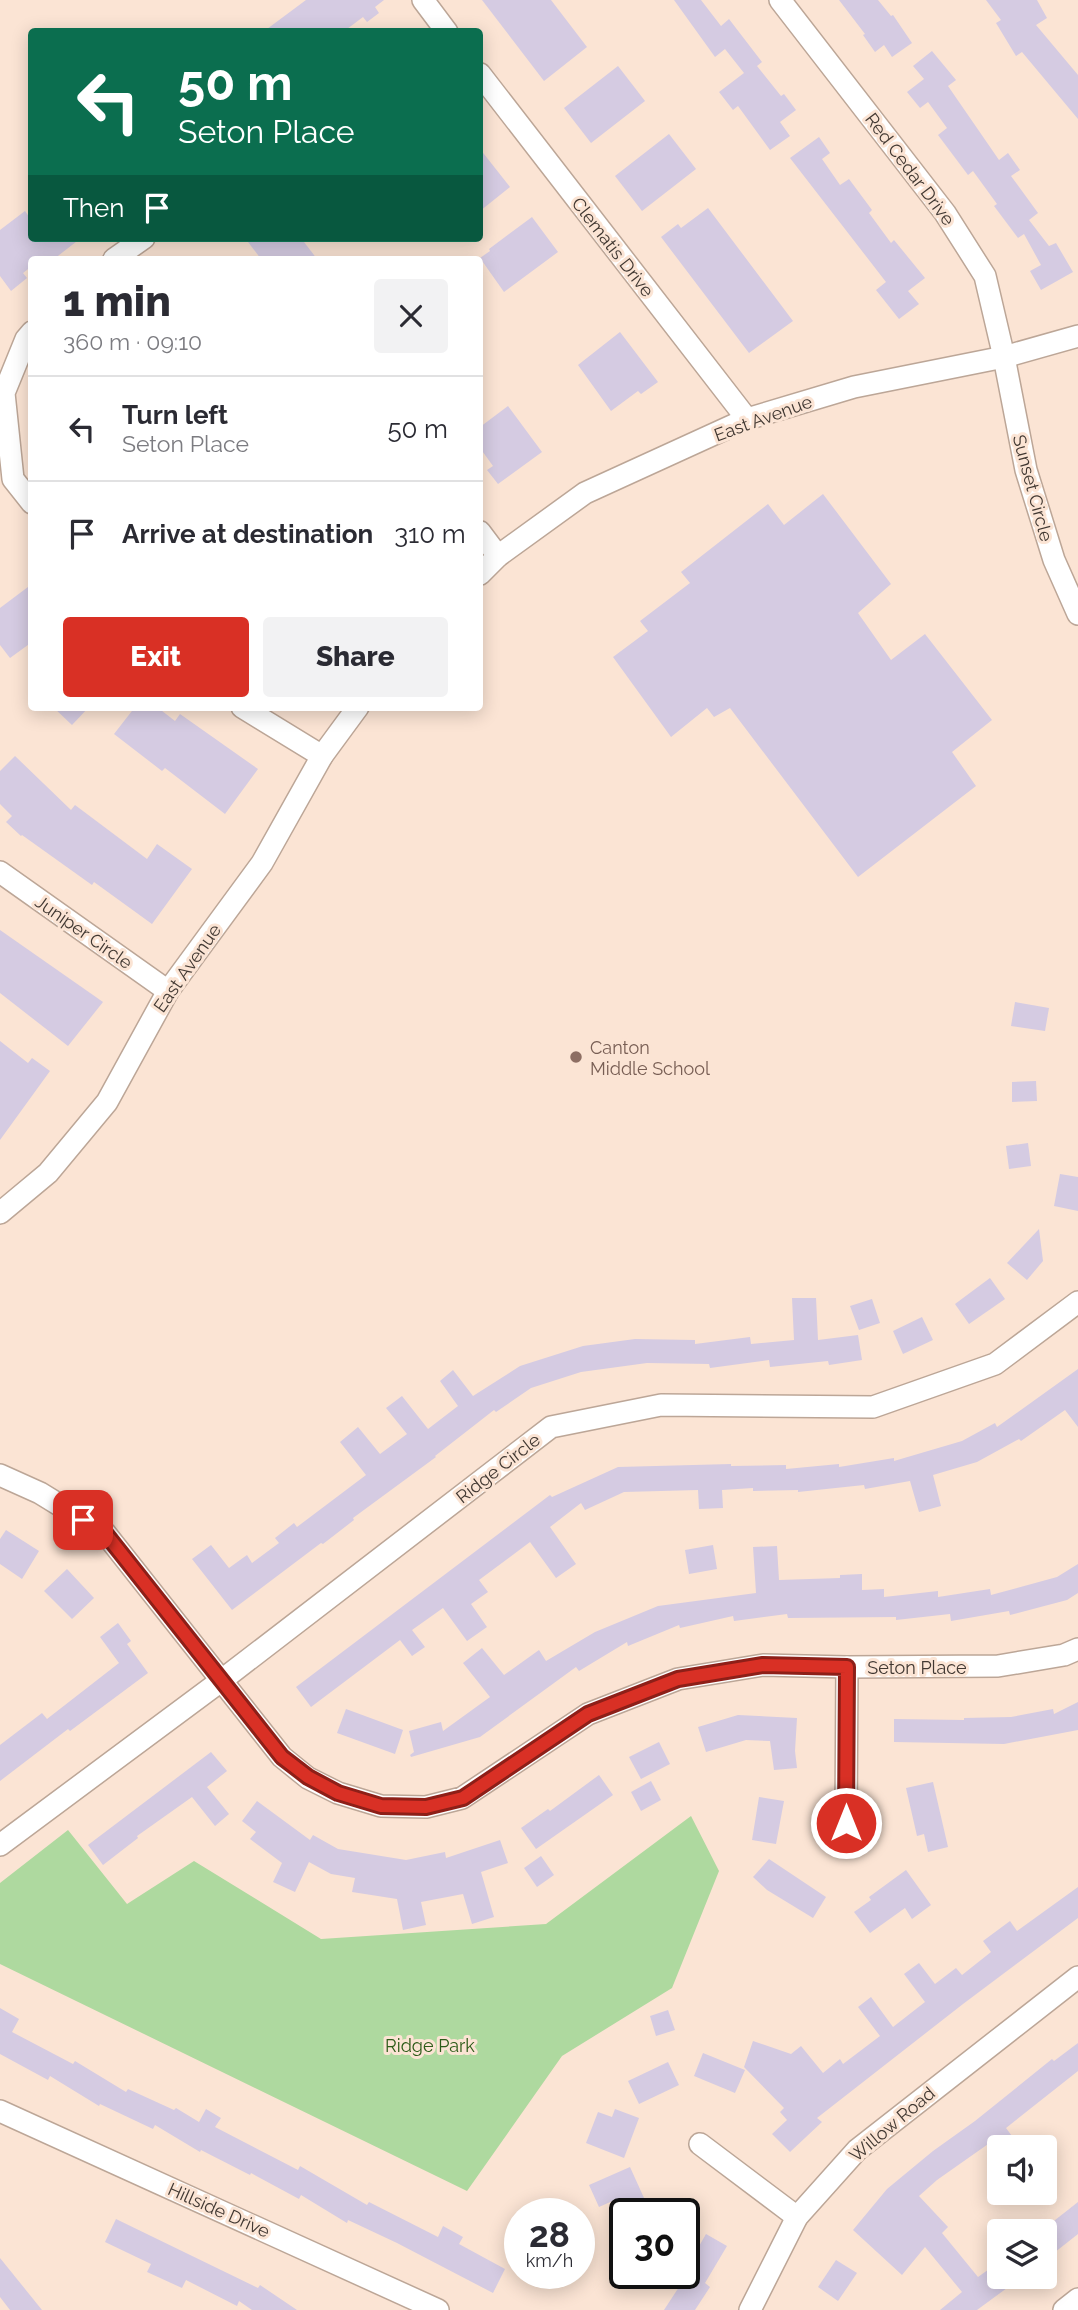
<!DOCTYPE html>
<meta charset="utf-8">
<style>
:root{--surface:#fff;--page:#f2f2f3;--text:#2b2b33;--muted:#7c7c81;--line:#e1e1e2;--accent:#d93025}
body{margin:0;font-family:Raleway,sans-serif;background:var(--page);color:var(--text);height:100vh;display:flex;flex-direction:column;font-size:26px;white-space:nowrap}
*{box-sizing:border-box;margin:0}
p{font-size:23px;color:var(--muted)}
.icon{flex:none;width:38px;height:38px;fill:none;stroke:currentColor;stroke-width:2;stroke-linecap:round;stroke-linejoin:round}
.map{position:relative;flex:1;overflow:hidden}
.side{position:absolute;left:28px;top:256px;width:455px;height:455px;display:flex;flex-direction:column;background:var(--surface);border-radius:7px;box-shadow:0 4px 18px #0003}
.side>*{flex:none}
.banner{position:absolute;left:28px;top:28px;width:455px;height:214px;border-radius:7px;box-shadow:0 4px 18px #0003;background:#0b6e4f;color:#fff;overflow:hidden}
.buttons{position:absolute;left:987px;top:2135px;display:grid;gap:14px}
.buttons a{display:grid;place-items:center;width:70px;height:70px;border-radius:7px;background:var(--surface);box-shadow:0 4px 18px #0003;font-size:35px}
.speed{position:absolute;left:504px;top:2198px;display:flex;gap:14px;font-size:35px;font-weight:700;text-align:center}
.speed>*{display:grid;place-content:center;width:91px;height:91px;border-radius:50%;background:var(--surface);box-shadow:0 4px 18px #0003;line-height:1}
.speed small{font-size:18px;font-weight:400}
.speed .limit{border:4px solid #111;border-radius:10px;background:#fff;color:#111}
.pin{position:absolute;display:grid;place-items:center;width:60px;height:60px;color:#fff;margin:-30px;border-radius:14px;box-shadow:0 4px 10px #0006}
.me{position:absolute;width:77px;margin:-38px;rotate:0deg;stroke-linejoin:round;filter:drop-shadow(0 0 5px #0008)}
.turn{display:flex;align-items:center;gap:24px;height:147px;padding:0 35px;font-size:32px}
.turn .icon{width:91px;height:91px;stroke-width:2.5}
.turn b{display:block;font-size:49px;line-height:60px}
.then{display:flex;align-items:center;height:66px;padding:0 35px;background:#0003;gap:14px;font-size:26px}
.round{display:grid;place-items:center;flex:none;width:74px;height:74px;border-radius:7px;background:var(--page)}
.head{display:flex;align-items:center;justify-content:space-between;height:119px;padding:0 35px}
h1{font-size:42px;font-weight:800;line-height:52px}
.cta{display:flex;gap:14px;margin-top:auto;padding:14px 35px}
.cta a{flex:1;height:80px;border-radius:7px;background:var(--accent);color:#fff;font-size:28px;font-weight:800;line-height:80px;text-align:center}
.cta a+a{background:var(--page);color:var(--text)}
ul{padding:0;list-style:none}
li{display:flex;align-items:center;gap:21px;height:105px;padding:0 35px;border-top:2px solid var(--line)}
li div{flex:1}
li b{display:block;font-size:26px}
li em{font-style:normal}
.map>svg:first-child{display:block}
</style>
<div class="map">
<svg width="1078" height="2310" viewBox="0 0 1078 2310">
<rect width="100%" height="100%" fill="#fbe4d4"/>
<path fill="#aed99f" d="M 691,1816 L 719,1871 L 672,1988 L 562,2056 L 467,2191 L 0,1964 L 0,1883 L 68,1830 L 127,1904 L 194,1861 L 321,1939 L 546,1924 Z"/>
<g fill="#d5cbe2">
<path d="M 306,0 L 384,0 L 375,7 L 379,13 L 367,22 L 363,17 L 343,32 L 263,32 Z"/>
<path d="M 482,0 L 551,0 L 587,47 L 544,81 Z"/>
<path d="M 674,0 L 701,0 L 721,26 L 729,19 L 762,62 L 757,66 L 781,96 L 784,94 L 796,110 L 780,122 L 790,136 L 770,150 L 738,106 L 733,110 L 719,92 L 744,73 L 725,49 L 715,57 Z"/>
<path d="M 839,0 L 878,0 L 891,16 L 893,15 L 912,43 L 892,57 L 884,45 L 875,52 L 863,35 L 865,34 Z"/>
<path d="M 986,0 L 1037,0 L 1047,18 L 1036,25 L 1078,75 L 1078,119 L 1022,52 L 1016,56 L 996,23 L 1001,20 Z"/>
<path d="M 932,51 L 956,80 L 948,86 L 999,160 L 1008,153 L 1020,170 L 1011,176 L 1038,213 L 1029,220 L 1049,246 L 1056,243 L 1073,272 L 1041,290 L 1030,271 L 1041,265 L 1024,234 L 1018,238 L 994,206 L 997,204 L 973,171 L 968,175 L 938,135 L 947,128 L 928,102 L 920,108 L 907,92 L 924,79 L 913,66 Z"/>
<path d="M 618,66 L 645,101 L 591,143 L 564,108 Z"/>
<path d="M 669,134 L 696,169 L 642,211 L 615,176 Z"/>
<path d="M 819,137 L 830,153 L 822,159 L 840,185 L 849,179 L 872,210 L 869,213 L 891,243 L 894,240 L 925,278 L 908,291 L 919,304 L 899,319 L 876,290 L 886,282 L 790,158 Z"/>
<path d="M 480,149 L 510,187 L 480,211 Z"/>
<path d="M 708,208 L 793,321 L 749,353 L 661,237 L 678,224 L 681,228 Z"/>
<path d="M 25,211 L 32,221 L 32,238 L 81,238 L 54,259 L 32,259 L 32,266 L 23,273 L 27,278 L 11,291 L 0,276 L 0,230 Z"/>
<path d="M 532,217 L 558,252 L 504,292 L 480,258 L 490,251 L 489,249 Z"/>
<path d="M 245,238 L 301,238 L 317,259 L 261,259 Z"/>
<path d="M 620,332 L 658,382 L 641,394 L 638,391 L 611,411 L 578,365 Z"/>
<path d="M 508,406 L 542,452 L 498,484 L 487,470 L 493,466 L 480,448 L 480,427 Z"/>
<path d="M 823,494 L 891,584 L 858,613 L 891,660 L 925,634 L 992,720 L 952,752 L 976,786 L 858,877 L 730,708 L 714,717 L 707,708 L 671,737 L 613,657 L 648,631 L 640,621 L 690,583 L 681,572 L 768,504 L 784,525 Z"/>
<path d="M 32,584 L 32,642 L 10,658 L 0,645 L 0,608 Z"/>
<path d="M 53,707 L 89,707 L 72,725 Z"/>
<path d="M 135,707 L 157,707 L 175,721 L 180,714 L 258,769 L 225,814 L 165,768 L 162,771 L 114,734 Z"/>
<path d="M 15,756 L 71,810 L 75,805 L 147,859 L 157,844 L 192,869 L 152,924 L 94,882 L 92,885 L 22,835 L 21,836 L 6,822 L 12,816 L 0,804 L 0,771 Z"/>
<path d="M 0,930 L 103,1002 L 68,1046 L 0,993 Z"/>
<path d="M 1015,1002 L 1049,1008 L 1045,1031 L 1011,1026 Z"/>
<path d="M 0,1041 L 28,1063 L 32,1058 L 50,1071 L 0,1140 Z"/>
<path d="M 1036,1081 L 1037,1101 L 1012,1102 L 1012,1082 Z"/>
<path d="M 1028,1143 L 1031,1166 L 1009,1169 L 1006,1146 Z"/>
<path d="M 1060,1174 L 1078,1177 L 1078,1211 L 1054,1206 Z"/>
<path d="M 1039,1229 L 1043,1261 L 1027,1280 L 1007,1263 Z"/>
<path d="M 990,1278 L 1005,1299 L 969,1324 L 955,1304 Z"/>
<path d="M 792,1298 L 816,1298 L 818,1340 L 858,1335 L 862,1360 L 829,1365 L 828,1361 L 770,1367 L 769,1360 L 710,1368 L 709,1364 L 647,1363 L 581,1372 L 531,1388 L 496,1412 L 494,1410 L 435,1456 L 436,1457 L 353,1518 L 354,1520 L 323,1544 L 321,1543 L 232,1610 L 192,1559 L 211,1545 L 229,1568 L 247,1555 L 252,1563 L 279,1543 L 275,1538 L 294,1523 L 297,1527 L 366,1475 L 340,1442 L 358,1427 L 380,1454 L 407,1434 L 386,1408 L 402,1396 L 428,1429 L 458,1406 L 440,1381 L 453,1370 L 473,1396 L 520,1366 L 583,1346 L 635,1339 L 695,1340 L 695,1344 L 750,1337 L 751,1344 L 794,1340 Z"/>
<path d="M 872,1299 L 880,1323 L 859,1330 L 850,1306 Z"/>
<path d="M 922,1317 L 933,1340 L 903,1354 L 893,1331 Z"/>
<path d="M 1078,1369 L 1078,1427 L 1065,1410 L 1021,1441 L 1019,1439 L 977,1462 L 933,1475 L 941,1506 L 919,1512 L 910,1481 L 865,1489 L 864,1485 L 798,1492 L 798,1490 L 753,1491 L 753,1488 L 722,1490 L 723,1508 L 699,1509 L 698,1490 L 624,1492 L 585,1510 L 581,1503 L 550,1527 L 576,1564 L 556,1578 L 530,1542 L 479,1580 L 488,1592 L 471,1604 L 487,1627 L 467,1641 L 443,1608 L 412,1630 L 425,1647 L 412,1656 L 400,1640 L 311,1707 L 296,1687 L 550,1495 L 552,1497 L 618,1467 L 731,1464 L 731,1466 L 786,1465 L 786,1469 L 839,1464 L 839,1467 L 894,1458 L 894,1461 L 962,1441 L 995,1423 L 997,1427 Z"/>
<path d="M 6,1530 L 39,1551 L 22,1579 L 0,1564 L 0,1539 Z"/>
<path d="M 713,1545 L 717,1569 L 689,1574 L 685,1550 Z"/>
<path d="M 777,1546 L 779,1580 L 840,1578 L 840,1575 L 862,1574 L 862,1590 L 884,1589 L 884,1597 L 938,1591 L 938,1597 L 990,1589 L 991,1595 L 1057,1577 L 1078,1564 L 1078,1593 L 1067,1600 L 1010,1615 L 1009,1611 L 951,1621 L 950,1614 L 896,1620 L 896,1617 L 788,1618 L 787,1614 L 734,1621 L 733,1616 L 680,1628 L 679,1625 L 628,1646 L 627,1642 L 579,1671 L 576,1667 L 480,1737 L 411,1757 L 410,1755 L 414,1752 L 409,1731 L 441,1722 L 443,1731 L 490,1697 L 463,1663 L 482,1648 L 504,1675 L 539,1650 L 546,1661 L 595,1632 L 658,1606 L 756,1593 L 753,1547 Z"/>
<path d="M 67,1569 L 94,1598 L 72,1619 L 44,1591 Z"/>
<path d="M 118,1623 L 131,1641 L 127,1644 L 148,1673 L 70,1731 L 68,1729 L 0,1781 L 0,1745 L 42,1713 L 47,1719 L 119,1663 L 100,1637 Z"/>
<path d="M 1078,1702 L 1078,1730 L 1004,1744 L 894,1742 L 894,1719 L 964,1720 L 964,1718 L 1011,1717 L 1053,1709 L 1054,1714 Z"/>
<path d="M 346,1709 L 403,1730 L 395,1754 L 337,1733 Z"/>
<path d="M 738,1715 L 797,1718 L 795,1751 L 797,1768 L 774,1770 L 770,1741 L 746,1740 L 706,1752 L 698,1727 Z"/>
<path d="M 659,1742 L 670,1764 L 641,1779 L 629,1757 Z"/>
<path d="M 211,1752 L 227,1771 L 207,1787 L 229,1814 L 215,1826 L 192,1797 L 137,1836 L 138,1838 L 103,1865 L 88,1845 Z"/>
<path d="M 599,1775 L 613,1795 L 536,1849 L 521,1828 L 548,1809 L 550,1811 Z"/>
<path d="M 651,1781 L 661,1800 L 641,1811 L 631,1792 Z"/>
<path d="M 933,1782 L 948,1847 L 928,1852 L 924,1834 L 917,1836 L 906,1788 Z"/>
<path d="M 759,1797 L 784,1801 L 776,1844 L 752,1840 Z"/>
<path d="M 257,1801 L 310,1840 L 313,1835 L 338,1849 L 406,1860 L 445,1852 L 446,1858 L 500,1840 L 508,1863 L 481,1872 L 494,1917 L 472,1924 L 463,1894 L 421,1902 L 426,1925 L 403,1930 L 397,1899 L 352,1892 L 355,1878 L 331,1874 L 309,1862 L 295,1892 L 273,1882 L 282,1863 L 250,1839 L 256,1832 L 242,1821 Z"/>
<path d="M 541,1856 L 554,1875 L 537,1887 L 524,1868 Z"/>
<path d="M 769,1859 L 826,1897 L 813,1918 L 767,1890 L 753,1877 Z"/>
<path d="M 906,1870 L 931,1905 L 912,1919 L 905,1908 L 870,1933 L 854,1912 L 871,1900 L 869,1897 Z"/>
<path d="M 1078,1887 L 1078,1918 L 963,2004 L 817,2118 L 822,2122 L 790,2152 L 772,2134 L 787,2120 L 780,2112 L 784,2108 L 744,2067 L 753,2041 L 791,2054 L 801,2046 L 823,2073 L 840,2059 L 843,2064 L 880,2036 L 858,2007 L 871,1997 L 893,2027 L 925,2002 L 904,1974 L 919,1963 L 935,1984 L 956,1968 L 962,1975 L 991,1952 L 983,1941 L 1010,1921 L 1017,1931 Z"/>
<path d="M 0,2008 L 19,2019 L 12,2032 L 73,2064 L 75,2061 L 126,2092 L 128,2089 L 174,2110 L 176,2108 L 199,2122 L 206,2109 L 221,2118 L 215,2127 L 298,2170 L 300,2166 L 367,2205 L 369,2202 L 438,2237 L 443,2226 L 463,2237 L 459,2244 L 505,2269 L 493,2293 L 397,2243 L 348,2220 L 347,2223 L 301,2195 L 299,2199 L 251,2173 L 250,2175 L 201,2150 L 200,2152 L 155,2125 L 153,2129 L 100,2104 L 99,2106 L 50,2076 L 48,2080 L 0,2054 Z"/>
<path d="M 668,2010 L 675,2030 L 656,2036 L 650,2016 Z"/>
<path d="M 1078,2043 L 1078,2071 L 1006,2128 L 1020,2147 L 995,2147 L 991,2142 L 937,2180 L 919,2196 L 948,2227 L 942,2233 L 978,2277 L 999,2262 L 999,2277 L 1022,2277 L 977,2310 L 940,2310 L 962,2292 L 925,2247 L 902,2275 L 853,2230 L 887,2189 L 933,2151 L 975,2121 L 1052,2059 L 1054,2061 Z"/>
<path d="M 703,2053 L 745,2070 L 735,2093 L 694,2076 Z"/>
<path d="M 668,2062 L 679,2085 L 639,2104 L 628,2081 Z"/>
<path d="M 615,2109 L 639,2118 L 624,2158 L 586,2143 L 598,2112 L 612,2117 Z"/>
<path d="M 630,2167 L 649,2209 L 638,2214 L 623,2214 L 617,2199 L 599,2207 L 589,2185 Z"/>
<path d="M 1078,2202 L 1078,2234 L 1045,2260 L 1045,2228 Z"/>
<path d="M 116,2219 L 258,2288 L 260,2285 L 297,2310 L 252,2310 L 239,2301 L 237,2306 L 186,2280 L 182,2288 L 147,2272 L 151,2264 L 105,2242 Z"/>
<path d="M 706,2234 L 727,2246 L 705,2283 L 710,2287 L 695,2310 L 664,2310 L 694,2264 L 690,2262 Z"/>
<path d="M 0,2258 L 42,2310 L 10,2310 L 0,2297 Z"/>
<path d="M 836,2260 L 857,2273 L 838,2301 L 818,2287 Z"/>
</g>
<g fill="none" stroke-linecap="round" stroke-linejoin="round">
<g stroke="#bca697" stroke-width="24">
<g id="minor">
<path d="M 423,0 L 447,32"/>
<path d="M 780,0 L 945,213 L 985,276 L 1004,357 L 1026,470 L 1054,560 L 1078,614"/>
<path d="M 480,74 L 747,419"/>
<path d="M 114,259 L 144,238"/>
<path d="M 32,332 L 26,339 L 4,393 L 13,479 L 32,503"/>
<path d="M 480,532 L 498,556"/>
<path d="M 480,574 L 498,556 L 585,493 L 747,419 L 854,387 L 1004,357 L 1078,336"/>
<path d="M 242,707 L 322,756"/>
<path d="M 0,872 L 168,991"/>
<path d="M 0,1213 L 48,1173 L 107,1102 L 168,991 L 262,863 L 322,756 L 358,707"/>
<path d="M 0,1475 L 40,1493 L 105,1533 L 282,1757 L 308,1778 L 338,1793 L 381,1806 L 426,1807 L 462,1798 L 588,1714 L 678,1679 L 763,1665 L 847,1667 L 998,1666 L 1064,1655 L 1078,1649"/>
<path d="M 846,1823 L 847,1667"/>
<path d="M 0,1845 L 222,1680 L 551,1427 L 661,1405 L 873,1407 L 995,1364 L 1078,1302"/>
<path d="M 0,2111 L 438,2310"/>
<path d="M 700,2144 L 797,2217"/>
<path d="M 750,2310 L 797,2217 L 857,2150 L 1078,1977"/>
<path d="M 1064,2310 L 1078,2299"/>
</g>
</g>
<use href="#minor" stroke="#fff" stroke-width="21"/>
</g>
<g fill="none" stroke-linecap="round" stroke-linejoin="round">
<g stroke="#8d1f18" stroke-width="18">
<path id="route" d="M 83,1520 L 105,1533 L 282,1757 L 308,1777 L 338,1793 L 381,1806 L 426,1807 L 463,1798 L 588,1714 L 678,1679 L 763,1665 L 847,1667 L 846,1823"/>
</g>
<use href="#route" stroke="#d93025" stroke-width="12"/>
</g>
<circle fill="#8d6e63" stroke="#fbe4d4" stroke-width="2.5" cx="576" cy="1057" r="7"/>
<g text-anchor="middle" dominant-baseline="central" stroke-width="6" stroke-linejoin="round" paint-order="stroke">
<g font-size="18" fill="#413832" stroke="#fbe4d4">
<text transform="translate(910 169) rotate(53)">Red Cedar Drive</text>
<text transform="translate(613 247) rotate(52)">Clematis Drive</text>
<text transform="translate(763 418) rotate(-20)">East Avenue</text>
<text transform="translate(1033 488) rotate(75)">Sunset Circle</text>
<text transform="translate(84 932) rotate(35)">Juniper Circle</text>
<text transform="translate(187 968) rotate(-55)">East Avenue</text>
<text transform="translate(498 1468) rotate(-38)">Ridge Circle</text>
<text x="917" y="1667">Seton Place</text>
<text transform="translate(892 2124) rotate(-40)">Willow Road</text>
<text transform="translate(219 2210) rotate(24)">Hillside Drive</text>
</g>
<g font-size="18" fill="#785e54" stroke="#fbe4d4" text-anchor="start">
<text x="590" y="1047">Canton<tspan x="590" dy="21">Middle School</tspan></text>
</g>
<g font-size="18" fill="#2c5b18" stroke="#fbe4d4">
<text x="430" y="2045">Ridge Park</text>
</g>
</g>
</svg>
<div class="buttons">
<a><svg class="icon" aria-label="sound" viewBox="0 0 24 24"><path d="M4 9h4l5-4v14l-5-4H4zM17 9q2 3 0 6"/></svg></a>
<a><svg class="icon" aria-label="layers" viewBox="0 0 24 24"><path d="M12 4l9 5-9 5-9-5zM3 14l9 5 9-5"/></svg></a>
</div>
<div class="speed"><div>28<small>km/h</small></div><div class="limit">30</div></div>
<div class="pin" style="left:83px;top:1520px;background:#d93025"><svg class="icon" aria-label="arrive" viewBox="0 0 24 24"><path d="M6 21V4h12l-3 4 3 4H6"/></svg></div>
<svg class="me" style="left:846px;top:1823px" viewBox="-20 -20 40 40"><circle r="17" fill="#d93025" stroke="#fff" stroke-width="3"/><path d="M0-11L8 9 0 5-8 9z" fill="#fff"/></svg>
<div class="banner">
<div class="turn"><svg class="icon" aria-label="left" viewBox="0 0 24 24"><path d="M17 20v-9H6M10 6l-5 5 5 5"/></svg><div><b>50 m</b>Seton Place</div></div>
<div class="then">Then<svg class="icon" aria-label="arrive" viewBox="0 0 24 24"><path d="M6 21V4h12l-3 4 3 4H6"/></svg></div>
</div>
<section class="side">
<div class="head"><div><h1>1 min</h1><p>360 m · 09:10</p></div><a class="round"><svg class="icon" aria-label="close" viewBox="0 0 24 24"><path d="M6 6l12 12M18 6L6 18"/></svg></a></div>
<ul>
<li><svg class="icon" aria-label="left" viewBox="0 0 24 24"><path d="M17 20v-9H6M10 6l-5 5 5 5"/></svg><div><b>Turn left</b><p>Seton Place</p></div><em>50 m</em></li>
<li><svg class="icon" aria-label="arrive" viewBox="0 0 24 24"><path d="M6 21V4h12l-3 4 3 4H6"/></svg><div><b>Arrive at destination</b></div><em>310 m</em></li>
</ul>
<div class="cta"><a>Exit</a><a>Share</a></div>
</section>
</div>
